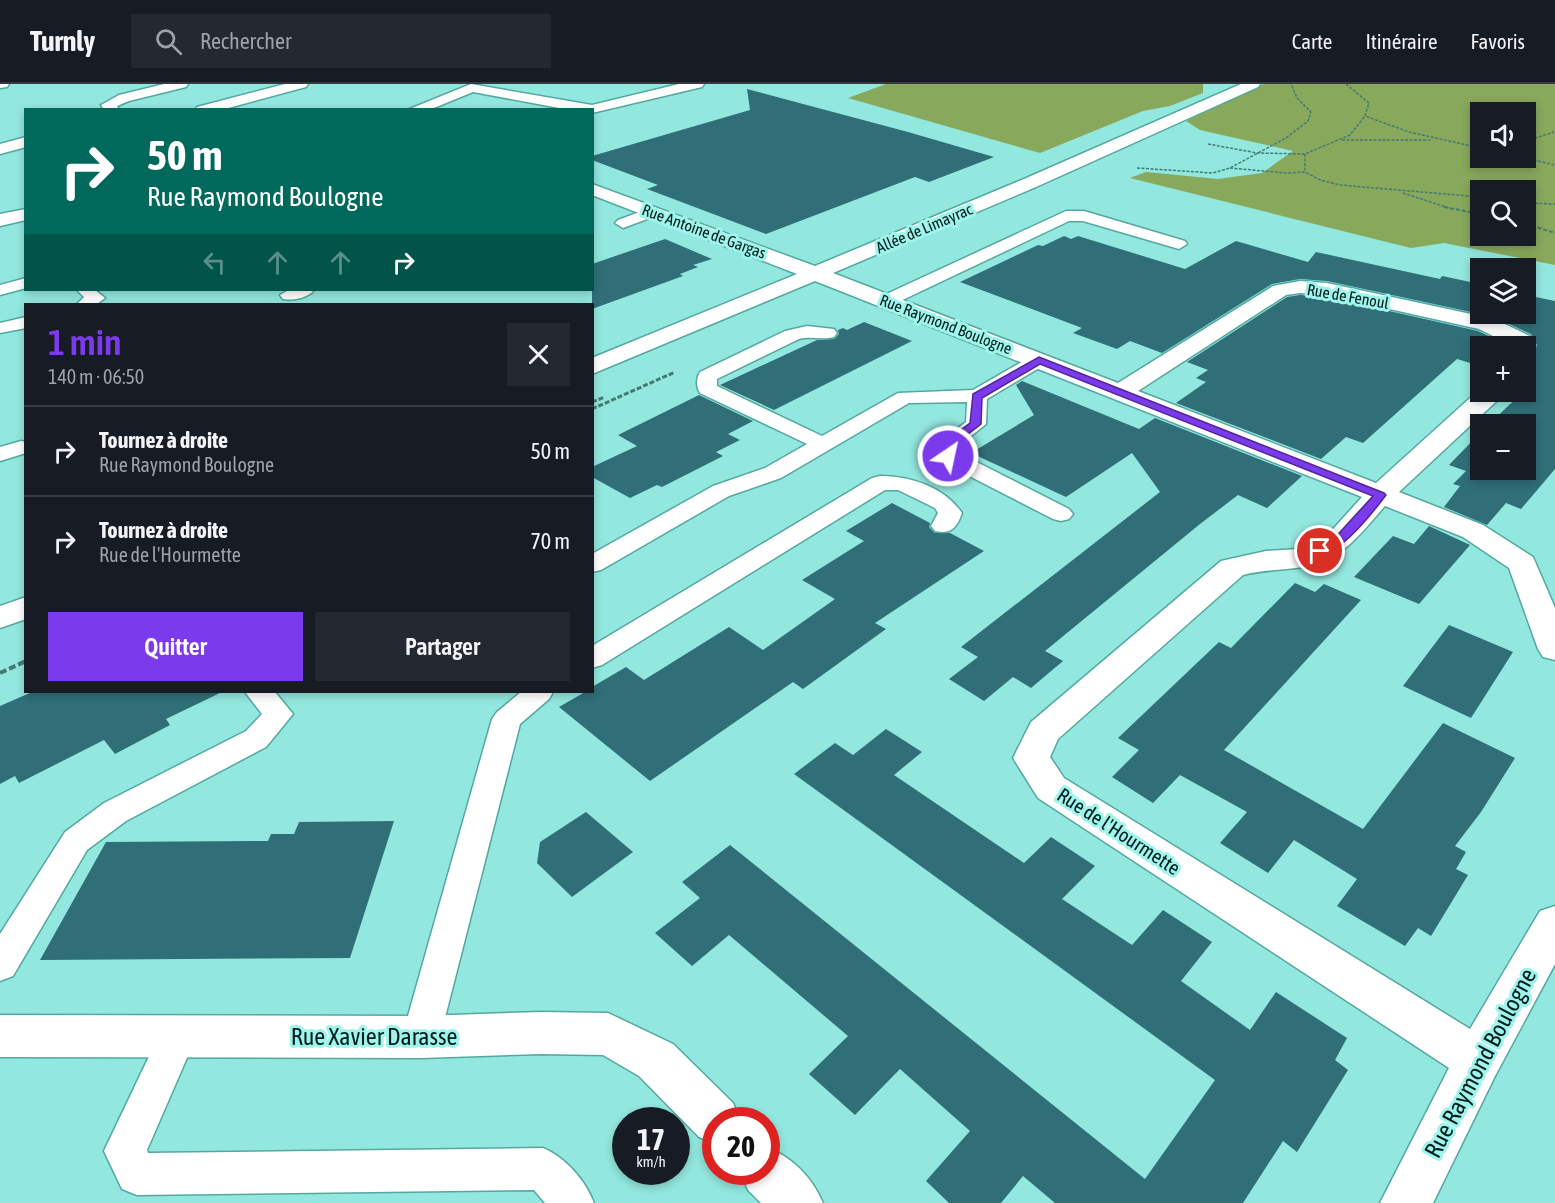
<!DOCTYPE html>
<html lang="fr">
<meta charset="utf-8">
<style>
:root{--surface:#171b24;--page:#242831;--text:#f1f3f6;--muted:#9ea1a6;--line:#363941;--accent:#7c3aed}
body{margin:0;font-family:"Asap Condensed",sans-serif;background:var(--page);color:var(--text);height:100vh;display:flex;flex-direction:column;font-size:22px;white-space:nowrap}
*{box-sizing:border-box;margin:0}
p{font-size:20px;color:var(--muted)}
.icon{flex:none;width:33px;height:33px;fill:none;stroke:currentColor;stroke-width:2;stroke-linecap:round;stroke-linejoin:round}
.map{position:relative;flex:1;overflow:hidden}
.drawer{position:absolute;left:24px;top:219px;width:570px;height:390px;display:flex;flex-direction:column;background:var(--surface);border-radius:0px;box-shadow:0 3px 9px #0003}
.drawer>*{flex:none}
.hud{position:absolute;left:24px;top:24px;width:570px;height:183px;border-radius:0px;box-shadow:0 3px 9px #0003;background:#00695c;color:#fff;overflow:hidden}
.fabs{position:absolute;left:1470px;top:18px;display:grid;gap:12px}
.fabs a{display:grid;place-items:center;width:66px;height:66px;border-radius:0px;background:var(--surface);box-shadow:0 3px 9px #0003;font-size:30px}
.speed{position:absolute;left:612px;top:1023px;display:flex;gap:12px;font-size:30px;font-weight:700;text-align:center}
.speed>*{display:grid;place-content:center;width:78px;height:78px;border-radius:50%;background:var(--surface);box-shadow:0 3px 9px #0003;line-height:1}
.speed small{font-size:15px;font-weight:400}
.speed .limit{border:9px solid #d22;background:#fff;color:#111}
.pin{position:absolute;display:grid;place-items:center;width:51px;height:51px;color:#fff;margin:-26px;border:3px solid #fff;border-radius:50%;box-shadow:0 2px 6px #0007}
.me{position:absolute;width:66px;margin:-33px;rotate:34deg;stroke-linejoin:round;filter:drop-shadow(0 0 4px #0008)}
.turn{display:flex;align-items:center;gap:21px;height:126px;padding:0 24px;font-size:27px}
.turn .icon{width:78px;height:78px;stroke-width:2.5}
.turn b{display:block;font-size:42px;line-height:51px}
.lanes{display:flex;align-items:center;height:57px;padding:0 24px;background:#0003;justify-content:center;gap:30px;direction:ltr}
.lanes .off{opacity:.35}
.round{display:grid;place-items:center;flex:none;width:63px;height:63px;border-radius:0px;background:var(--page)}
.headline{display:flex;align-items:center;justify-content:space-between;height:102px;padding:0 24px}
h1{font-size:36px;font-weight:600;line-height:45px;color:var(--accent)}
.cta{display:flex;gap:12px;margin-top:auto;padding:12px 24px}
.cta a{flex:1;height:69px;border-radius:0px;background:var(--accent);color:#fff;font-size:24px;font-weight:600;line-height:69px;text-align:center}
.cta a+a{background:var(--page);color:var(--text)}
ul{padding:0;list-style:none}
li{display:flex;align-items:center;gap:18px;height:90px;padding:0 24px;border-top:2px solid var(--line)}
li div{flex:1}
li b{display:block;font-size:22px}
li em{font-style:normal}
header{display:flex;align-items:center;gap:36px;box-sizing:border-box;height:84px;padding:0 30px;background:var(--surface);border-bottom:2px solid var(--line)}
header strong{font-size:28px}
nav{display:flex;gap:33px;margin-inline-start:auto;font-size:21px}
.search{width:420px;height:54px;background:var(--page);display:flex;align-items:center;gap:15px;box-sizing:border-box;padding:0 21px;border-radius:0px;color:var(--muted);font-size:22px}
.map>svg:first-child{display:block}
</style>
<header>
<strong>Turnly</strong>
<div class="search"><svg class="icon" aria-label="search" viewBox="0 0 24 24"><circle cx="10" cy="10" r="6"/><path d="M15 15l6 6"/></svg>Rechercher</div>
<nav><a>Carte</a><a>Itinéraire</a><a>Favoris</a></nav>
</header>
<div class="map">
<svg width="1555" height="1119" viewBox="0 0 1555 1119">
<rect width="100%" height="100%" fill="#92e7de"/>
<g fill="#88a85c" fill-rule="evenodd">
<path d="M 886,0 L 1203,0 L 1203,9 L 1170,22 L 1143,27 L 1040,69 L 848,14 Z"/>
<path d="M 1264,0 L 1555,0 L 1555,181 L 1444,159 L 1411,164 L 1130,94 L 1146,88 L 1218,95 L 1262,89 L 1293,67 L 1200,46 L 1186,37 ZM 1480,28 L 1526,28 L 1526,74 L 1480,74 ZM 1480,106 L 1526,106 L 1526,152 L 1480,152 Z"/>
</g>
<g fill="#306f78">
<path d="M 747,5 L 908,48 L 994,73 L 929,98 L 915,93 L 766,150 L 647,105 L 658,101 L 592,76 L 592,72 L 750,26 Z"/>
<path d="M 1064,152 L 1071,155 L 1078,152 L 1185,185 L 1236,157 L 1308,178 L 1316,168 L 1440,195 L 1442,192 L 1480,200 L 1480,230 L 1526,230 L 1526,211 L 1555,217 L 1555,385 L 1521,425 L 1506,419 L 1487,441 L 1444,423 L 1460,402 L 1453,400 L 1466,387 L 1449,381 L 1480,349 L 1480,386 L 1526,386 L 1526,340 L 1489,340 L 1523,308 L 1526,308 L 1532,298 L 1526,296 L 1526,270 L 1534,268 L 1537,261 L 1531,250 L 1494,233 L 1327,197 L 1300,195 L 1272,200 L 1162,269 L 1130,257 L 1117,265 L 1073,249 L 1082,244 L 960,198 L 1038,161 L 1043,162 Z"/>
<path d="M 665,155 L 712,175 L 693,181 L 698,183 L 680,190 L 683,192 L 592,225 L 592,180 Z"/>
<path d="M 1300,211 L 1327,213 L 1478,247 L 1509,262 L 1480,262 L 1480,282 L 1457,275 L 1363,359 L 1346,353 L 1321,375 L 1176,319 L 1206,298 L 1196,294 L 1208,286 L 1187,278 L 1287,213 Z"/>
<path d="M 864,238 L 912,257 L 774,326 L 720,301 L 817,256 L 834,255 L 839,250 L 838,246 L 843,244 L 847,246 Z"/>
<path d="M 1022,297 L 1139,345 L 1155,334 L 1302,392 L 1267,424 L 1238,411 L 1200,440 L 1045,567 L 1063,577 L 1031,604 L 1013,593 L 984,617 L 949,595 L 978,573 L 961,563 L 1160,408 L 1132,369 L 1066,413 L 971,369 L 1034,331 L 1016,301 Z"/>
<path d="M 699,311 L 753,337 L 728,350 L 740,356 L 716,368 L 723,372 L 662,403 L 657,401 L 630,414 L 592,393 L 592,383 L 637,362 L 618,351 Z"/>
<path d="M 892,419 L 930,439 L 929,443 L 935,449 L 950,449 L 984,467 L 875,539 L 886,545 L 803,605 L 793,598 L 650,697 L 559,623 L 585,608 L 592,608 L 592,603 L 626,583 L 644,596 L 729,543 L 763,566 L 835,515 L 802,496 L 864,457 L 846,447 Z"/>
<path d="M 1429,442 L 1470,461 L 1419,520 L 1354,493 L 1393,452 L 1414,460 Z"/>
<path d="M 1295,499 L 1315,508 L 1324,500 L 1361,516 L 1224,666 L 1363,745 L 1443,639 L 1515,674 L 1481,728 L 1455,762 L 1466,768 L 1456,785 L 1468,791 L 1431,852 L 1418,844 L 1405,862 L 1337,822 L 1357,795 L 1294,756 L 1268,789 L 1220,759 L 1247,728 L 1180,691 L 1153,719 L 1112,693 L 1139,666 L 1118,654 L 1219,558 L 1231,564 Z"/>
<path d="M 1449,541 L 1513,568 L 1471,634 L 1403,602 Z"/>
<path d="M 32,608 L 222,608 L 166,635 L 170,641 L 115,670 L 104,656 L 19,699 L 15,692 L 0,700 L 0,622 Z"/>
<path d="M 886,645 L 922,668 L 894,691 L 1024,779 L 1051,753 L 1095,782 L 1062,815 L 1132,861 L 1163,826 L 1212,858 L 1181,897 L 1250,946 L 1276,908 L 1347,954 L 1335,976 L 1348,986 L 1297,1068 L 1283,1057 L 1243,1119 L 1055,1119 L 1023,1092 L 1001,1119 L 949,1119 L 926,1097 L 970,1047 L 900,985 L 855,1031 L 809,990 L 848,952 L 729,851 L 692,882 L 655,849 L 700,814 L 682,798 L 730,761 L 1145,1095 L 1215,996 L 794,690 L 835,659 L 853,671 Z"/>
<path d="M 586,728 L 633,768 L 572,813 L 537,779 L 540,758 Z"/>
<path d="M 394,737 L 350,874 L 40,876 L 106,758 L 268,757 L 271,750 L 294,750 L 299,738 Z"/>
</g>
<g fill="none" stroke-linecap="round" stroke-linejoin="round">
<g stroke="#53a8a0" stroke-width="3">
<g id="service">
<path d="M 653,123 L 661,128 L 658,131 L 623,144 L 615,139 L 618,136 Z"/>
<path d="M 1066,127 L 1084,127 L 1185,157 L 1187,160 L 1179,165 L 1083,137 L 1069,137 L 892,221 L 880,221 L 877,217 L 880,213 Z"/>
<path d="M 26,194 L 26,204 L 0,211 L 0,201 Z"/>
<path d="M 77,206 L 95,206 L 105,214 L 97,220 L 77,220 L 84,213 Z"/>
<path d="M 289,206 L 314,206 C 308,214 292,217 283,215 L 280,211 Z"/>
<path d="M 26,233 L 26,244 L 0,249 L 0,239 Z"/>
<path d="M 807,242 L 834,245 L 837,249 L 834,253 C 822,256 811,252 799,255 L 717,295 L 717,302 L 822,352 L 898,309 L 973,306 L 1032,272 L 1046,272 L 1049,276 L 1046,280 L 987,315 L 986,340 L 960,361 L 959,369 L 1069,425 L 1073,430 L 1069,435 L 1061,437 L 1053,435 L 940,377 L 937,372 L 938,359 L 966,338 L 967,318 L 909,319 L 781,394 L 729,412 L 601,486 L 592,488 L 592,470 L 713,402 L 765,384 L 807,360 L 700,309 C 696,303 696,294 700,288 L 785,247 Z"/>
<path d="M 21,357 L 26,358 L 26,369 L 0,377 L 0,363 Z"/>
<path d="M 880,392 C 911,392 944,403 962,429 C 957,444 950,451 935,447 L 931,442 L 938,429 L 935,424 L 898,406 L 885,406 L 602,581 L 592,584 L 592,562 L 872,394 Z"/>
<path d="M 245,608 L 275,608 L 293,630 L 266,663 L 126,737 L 87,766 L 13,892 L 0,897 L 0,850 L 65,748 L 104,719 L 246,647 L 262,630 Z"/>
<path d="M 521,608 L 553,608 L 549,615 L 520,640 L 440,953 L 434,965 L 421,970 L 408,965 L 402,953 L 492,635 L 497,628 Z"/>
<path d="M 177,936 L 190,941 L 196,953 L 147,1066 L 148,1069 L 543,1064 C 566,1074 585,1096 594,1119 L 545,1119 L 534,1106 L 137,1111 L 122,1105 L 104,1067 L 164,941 Z"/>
</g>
</g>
<g stroke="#53a8a0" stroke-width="3">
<g id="minor">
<path d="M 0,0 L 9,0 L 7,3 L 0,4 Z"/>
<path d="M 164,0 L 188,0 L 186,3 L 129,17 L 117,22 L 119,26 L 104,26 L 101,21 L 119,11 Z"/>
<path d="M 285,0 L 308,0 L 306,3 L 221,26 L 195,26 L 197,23 Z"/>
<path d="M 471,0 L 592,21 L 679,0 L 704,0 L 702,3 L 592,29 L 592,26 L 570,26 L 473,8 L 429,26 L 407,26 Z"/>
<path d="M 1241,0 L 1260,0 L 1258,3 L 1036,103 L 833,189 L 1118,299 L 1273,202 L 1300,197 L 1327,199 L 1494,235 L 1530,252 L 1535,262 L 1532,267 L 1526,268 L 1526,262 L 1513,262 L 1479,245 L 1327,211 L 1300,209 L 1286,211 L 1138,307 L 1376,399 L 1480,305 L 1480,308 L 1504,308 L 1501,313 L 1399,408 L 1483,441 L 1533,473 L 1555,524 L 1555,576 L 1543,573 L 1538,565 L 1509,484 L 1463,453 L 1385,422 C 1362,448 1340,479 1304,483 C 1283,486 1263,486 1243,491 L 1058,655 L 1050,673 L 1064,694 L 1470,945 L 1540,827 L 1555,822 L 1555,880 L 1495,992 L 1433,1119 L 1380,1119 L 1449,984 L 1038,714 L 1013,674 L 1031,638 L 1221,477 L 1266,467 L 1299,465 L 1325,454 L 1362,413 L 815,197 L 592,290 L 592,274 L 797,190 L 592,111 L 592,100 L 815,182 L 1024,95 Z"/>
<path d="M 26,53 L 26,63 L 0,70 L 0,60 Z"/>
<path d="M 26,125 L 26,136 L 0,142 L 0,130 Z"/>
<path d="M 26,513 L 26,535 L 0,544 L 0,522 Z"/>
<path d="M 541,928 L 608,929 L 673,960 L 733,1019 L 740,1036 L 716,1036 L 716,1060 L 699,1053 L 639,992 L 603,971 L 541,970 L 421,974 L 0,973 L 0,931 L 421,932 Z"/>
<path d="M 766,1063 C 792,1073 812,1093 823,1119 L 761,1119 L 748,1106 L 741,1088 L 766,1088 Z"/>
</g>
</g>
<g stroke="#447a75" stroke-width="1.5" stroke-dasharray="3 1.5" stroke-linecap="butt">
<path d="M 1346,0 L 1369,19 L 1365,32 L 1409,48 L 1480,64"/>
<path d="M 1342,56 L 1431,56"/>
<path d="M 1526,57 L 1554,48"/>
<path d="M 1208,60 L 1257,69 L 1305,70 L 1350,51 L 1365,32"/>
<path d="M 1305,70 L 1305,88"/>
<path d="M 1525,74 L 1555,81"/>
<path d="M 1137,84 L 1213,89 L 1230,84 L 1286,54 L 1308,37 L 1311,28 L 1297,14 L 1291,0"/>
<path d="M 1230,84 L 1286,89 L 1305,88 L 1320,96 L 1340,101 L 1480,113"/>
<path d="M 1403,109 L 1449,124"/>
<path d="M 1526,119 L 1555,120"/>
</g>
<g stroke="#447a75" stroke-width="2" stroke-dasharray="4 2" stroke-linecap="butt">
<path d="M 1444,123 L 1480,130"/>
<path d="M 1526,140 L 1555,149"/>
</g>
<g stroke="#447a75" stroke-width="3" stroke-dasharray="5 2" stroke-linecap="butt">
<path d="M 592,318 L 605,313"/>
<path d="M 592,325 L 675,288"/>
</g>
<path stroke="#447a75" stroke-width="4" stroke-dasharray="7 3" stroke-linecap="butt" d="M 0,589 L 26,577"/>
<use href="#service" fill="#fff" fill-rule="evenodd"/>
<use href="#minor" fill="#fff" fill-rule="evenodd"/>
</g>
<path fill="#7c3aed" stroke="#51269a" stroke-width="1.5" d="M 1039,273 L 1384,409 L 1386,411 C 1374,427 1337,475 1315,470 L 1314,467 L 1331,458 L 1373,412 L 1040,280 L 982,314 L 981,340 L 955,360 L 952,375 L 944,375 L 942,372 L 946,357 L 970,339 L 973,310 Z"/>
<g text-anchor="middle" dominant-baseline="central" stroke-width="6" stroke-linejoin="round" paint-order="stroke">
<g font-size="16" fill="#021d1b" stroke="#9ff4ec">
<text transform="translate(924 144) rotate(-23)">Allée de Limayrac</text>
<text transform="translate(704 147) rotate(20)">Rue Antoine de Gargas</text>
<text transform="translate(1348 212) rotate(10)">Rue de Fenoul</text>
<text transform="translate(946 240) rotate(21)">Rue Raymond Boulogne</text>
</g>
<g font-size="20" fill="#021d1b" stroke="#9ff4ec">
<text transform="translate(1119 747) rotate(33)">Rue de l'Hourmette</text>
</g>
<g font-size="24" fill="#021d1b" stroke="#9ff4ec">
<text x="374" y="952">Rue Xavier Darasse</text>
<text transform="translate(1480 979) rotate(-62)">Rue Raymond Boulogne</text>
</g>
</g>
</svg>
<div class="fabs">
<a><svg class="icon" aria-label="sound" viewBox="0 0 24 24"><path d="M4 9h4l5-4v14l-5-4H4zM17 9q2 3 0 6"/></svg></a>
<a><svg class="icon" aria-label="search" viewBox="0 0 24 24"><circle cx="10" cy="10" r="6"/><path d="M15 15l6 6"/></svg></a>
<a><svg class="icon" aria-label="layers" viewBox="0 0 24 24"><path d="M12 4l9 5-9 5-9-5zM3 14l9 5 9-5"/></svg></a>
<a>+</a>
<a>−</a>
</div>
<div class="speed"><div>17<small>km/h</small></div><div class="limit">20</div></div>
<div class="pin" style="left:1320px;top:467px;background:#d93025"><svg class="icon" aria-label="arrive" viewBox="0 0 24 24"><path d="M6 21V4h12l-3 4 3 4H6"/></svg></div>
<svg class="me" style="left:948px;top:372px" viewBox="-20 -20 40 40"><circle r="17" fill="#7c3aed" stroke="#fff" stroke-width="3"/><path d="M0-11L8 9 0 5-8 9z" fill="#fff"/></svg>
<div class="hud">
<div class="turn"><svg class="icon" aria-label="right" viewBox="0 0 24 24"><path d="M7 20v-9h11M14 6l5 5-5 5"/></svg><div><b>50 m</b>Rue Raymond Boulogne</div></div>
<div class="lanes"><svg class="icon off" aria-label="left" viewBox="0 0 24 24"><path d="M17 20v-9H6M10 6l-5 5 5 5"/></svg><svg class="icon off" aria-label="ahead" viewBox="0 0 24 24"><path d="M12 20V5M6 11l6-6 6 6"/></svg><svg class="icon off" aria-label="ahead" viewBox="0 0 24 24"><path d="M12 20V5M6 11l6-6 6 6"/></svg><svg class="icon" aria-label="right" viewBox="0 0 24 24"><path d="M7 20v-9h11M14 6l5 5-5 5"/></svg></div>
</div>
<section class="drawer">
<div class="headline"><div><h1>1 min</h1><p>140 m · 06:50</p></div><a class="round"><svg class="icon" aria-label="close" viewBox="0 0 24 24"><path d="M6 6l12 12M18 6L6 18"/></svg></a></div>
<ul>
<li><svg class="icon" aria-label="right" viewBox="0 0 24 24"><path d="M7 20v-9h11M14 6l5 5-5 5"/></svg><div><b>Tournez à droite</b><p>Rue Raymond Boulogne</p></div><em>50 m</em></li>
<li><svg class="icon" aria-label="right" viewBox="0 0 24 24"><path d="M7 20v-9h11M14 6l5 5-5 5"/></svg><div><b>Tournez à droite</b><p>Rue de l'Hourmette</p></div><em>70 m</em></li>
</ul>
<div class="cta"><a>Quitter</a><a>Partager</a></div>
</section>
</div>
